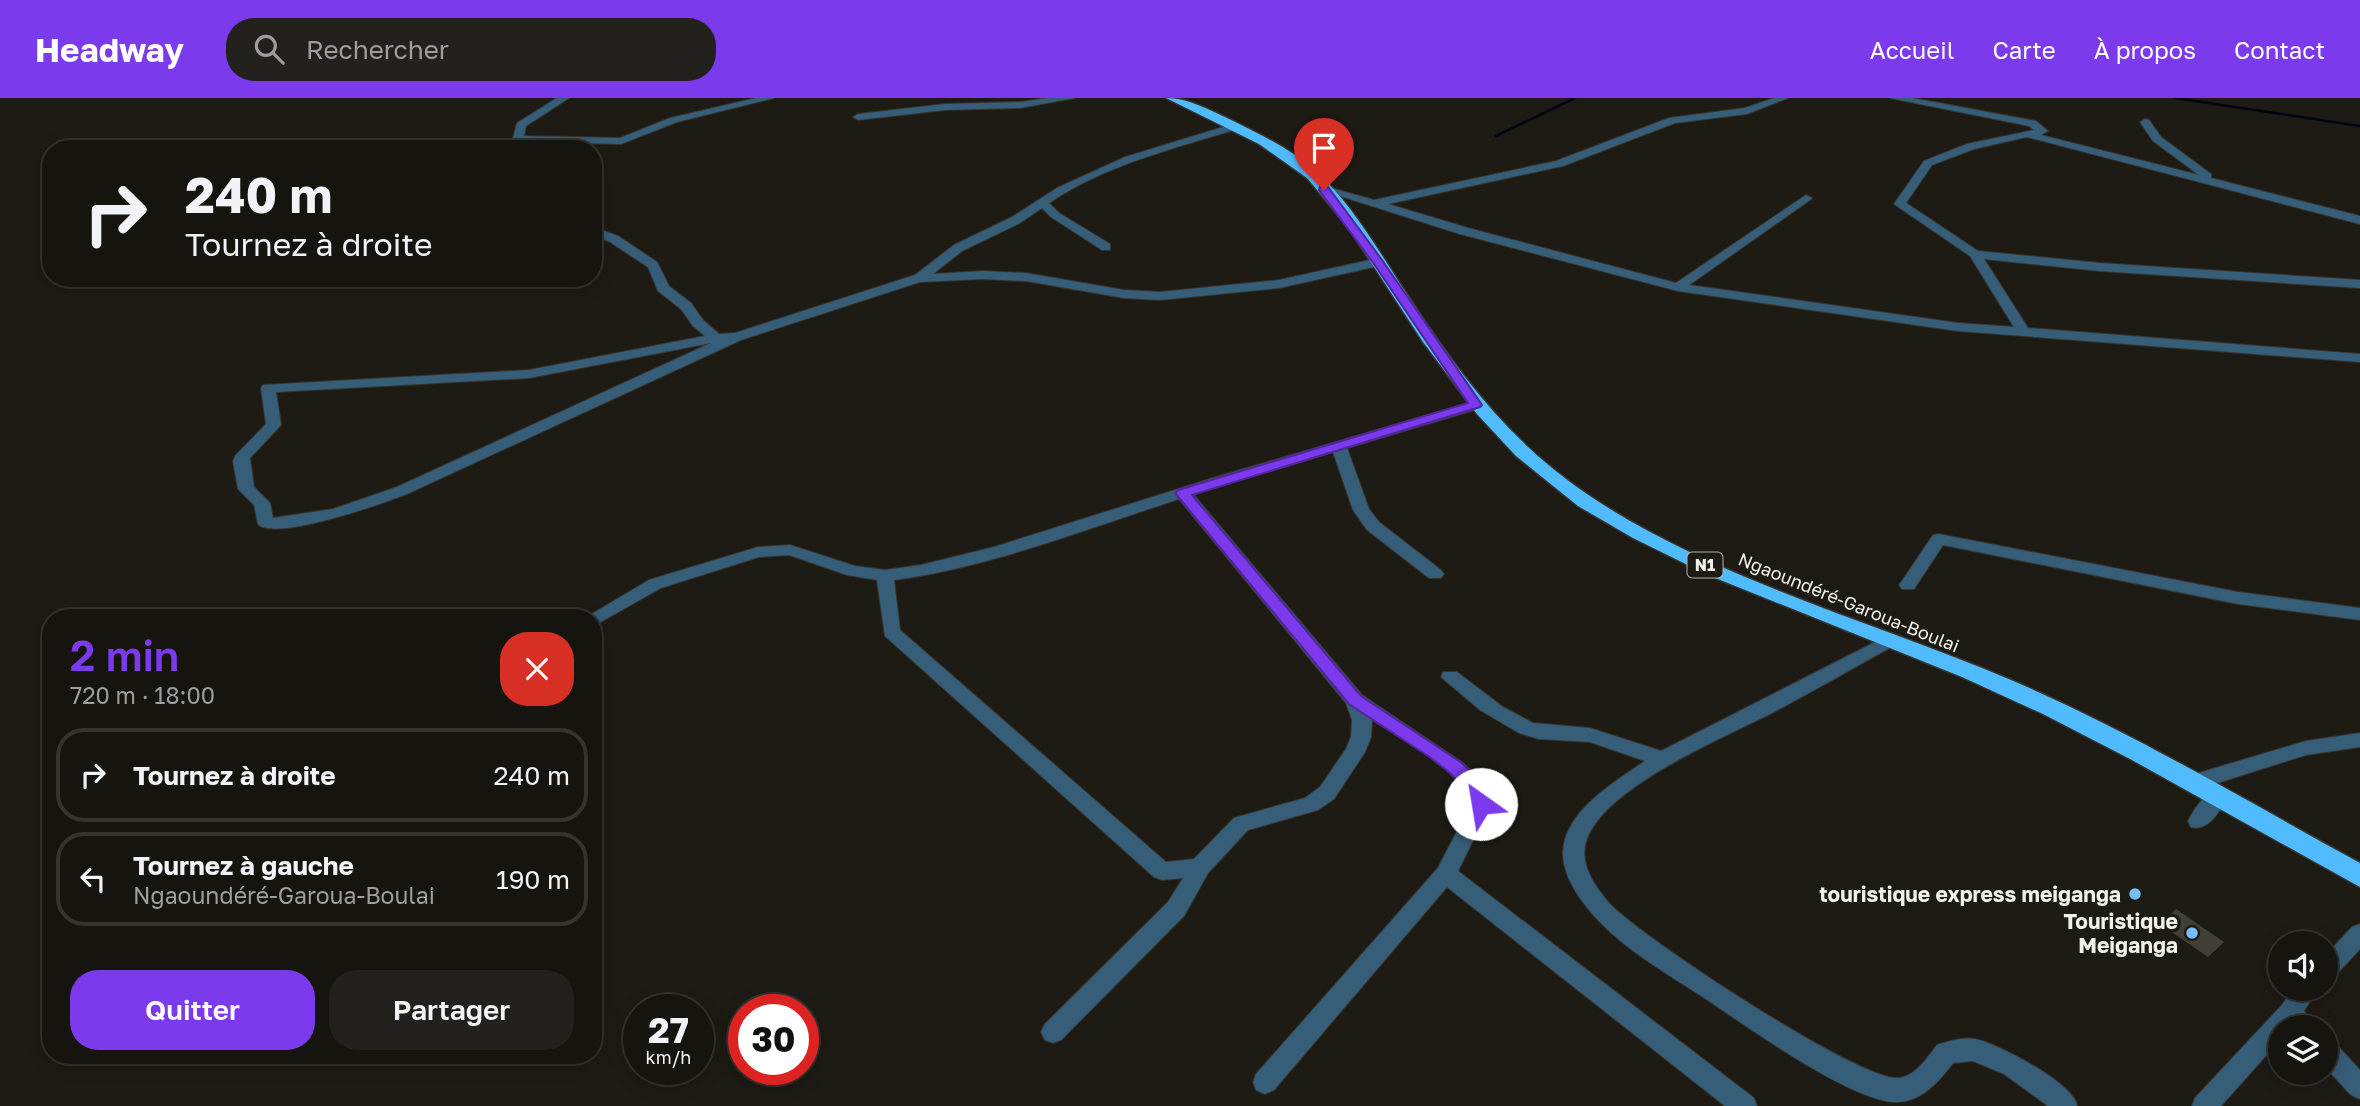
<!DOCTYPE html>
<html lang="fr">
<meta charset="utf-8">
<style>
:root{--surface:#16140f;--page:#23211d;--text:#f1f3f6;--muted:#9e9e9e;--line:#35332f;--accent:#7c3aed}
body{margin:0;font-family:"Golos Text",sans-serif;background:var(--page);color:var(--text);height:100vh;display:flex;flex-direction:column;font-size:26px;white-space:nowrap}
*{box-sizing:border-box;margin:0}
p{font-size:23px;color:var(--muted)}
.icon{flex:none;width:38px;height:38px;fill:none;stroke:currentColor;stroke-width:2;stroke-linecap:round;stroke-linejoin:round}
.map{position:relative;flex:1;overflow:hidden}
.details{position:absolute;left:42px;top:511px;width:560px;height:455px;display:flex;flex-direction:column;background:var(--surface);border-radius:28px;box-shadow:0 4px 18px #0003,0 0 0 2px var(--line)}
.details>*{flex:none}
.hud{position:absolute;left:42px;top:42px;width:560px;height:147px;border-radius:28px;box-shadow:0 4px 18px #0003,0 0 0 2px var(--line);background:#16140f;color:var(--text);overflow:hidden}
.fabs{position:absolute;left:2268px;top:833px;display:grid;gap:14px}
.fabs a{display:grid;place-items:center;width:70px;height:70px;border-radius:50%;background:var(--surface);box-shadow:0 4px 18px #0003,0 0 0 2px var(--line);font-size:35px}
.speed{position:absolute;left:623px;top:896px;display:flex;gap:14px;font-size:35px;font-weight:700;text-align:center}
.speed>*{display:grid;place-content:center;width:91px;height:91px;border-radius:50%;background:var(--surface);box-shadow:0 4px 18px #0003,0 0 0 2px var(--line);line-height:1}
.speed small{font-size:18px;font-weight:400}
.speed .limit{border:10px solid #d22;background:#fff;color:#111}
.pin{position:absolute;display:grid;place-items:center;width:60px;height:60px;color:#fff;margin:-72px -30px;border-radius:50% 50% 50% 0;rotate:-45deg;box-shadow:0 0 7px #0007}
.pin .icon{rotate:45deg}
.me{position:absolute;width:77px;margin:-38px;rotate:328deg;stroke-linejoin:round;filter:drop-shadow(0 0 5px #0008)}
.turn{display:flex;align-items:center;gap:24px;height:147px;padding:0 28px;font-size:32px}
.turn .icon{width:91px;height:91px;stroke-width:2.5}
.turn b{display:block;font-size:49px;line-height:60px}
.round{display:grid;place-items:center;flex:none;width:74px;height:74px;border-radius:28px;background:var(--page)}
.summary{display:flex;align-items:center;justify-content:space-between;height:119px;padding:0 28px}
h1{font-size:42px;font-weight:600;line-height:52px;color:var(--accent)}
.action{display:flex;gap:14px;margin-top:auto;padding:14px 28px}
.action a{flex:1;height:80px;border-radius:28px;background:var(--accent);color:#fff;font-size:28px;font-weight:600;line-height:80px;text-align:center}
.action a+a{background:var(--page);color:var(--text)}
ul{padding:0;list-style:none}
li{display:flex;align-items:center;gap:21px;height:94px;margin:0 14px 10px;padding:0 14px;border:4px solid var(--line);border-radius:28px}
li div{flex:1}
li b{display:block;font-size:26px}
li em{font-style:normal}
header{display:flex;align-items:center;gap:42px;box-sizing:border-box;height:98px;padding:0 35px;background:var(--accent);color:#fff}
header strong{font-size:33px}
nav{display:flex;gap:38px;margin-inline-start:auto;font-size:24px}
.search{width:490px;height:63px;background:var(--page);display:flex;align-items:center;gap:18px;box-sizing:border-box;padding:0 24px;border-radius:28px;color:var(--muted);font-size:26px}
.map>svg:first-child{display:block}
</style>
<header>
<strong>Headway</strong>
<div class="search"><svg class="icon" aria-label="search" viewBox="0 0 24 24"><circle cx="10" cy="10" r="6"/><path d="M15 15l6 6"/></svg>Rechercher</div>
<nav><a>Accueil</a><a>Carte</a><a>À propos</a><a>Contact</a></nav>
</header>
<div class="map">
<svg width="2360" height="1008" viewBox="0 0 2360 1008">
<rect width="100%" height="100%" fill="#1d1b14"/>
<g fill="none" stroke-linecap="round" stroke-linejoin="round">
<g stroke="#000412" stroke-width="2.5">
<path d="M 2175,0 L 2360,28"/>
<path d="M 1496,38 L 1575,0"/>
</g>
</g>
<path fill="#414037" d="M 2176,811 L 2224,844 L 2208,859 L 2160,826 Z"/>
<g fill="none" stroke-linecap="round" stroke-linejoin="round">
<g stroke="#37352e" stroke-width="2">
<g id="street">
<path d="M 557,0 L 569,0 L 526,28 L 524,38 L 620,40 L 670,20 L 756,0 L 774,0 L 677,24 L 621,46 L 522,44 L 520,51 L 510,51 L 517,25 Z"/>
<path d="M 1048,0 L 1075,0 L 1020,10 L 945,12 L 858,22 L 853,19 L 858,16 L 945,6 L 1020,4 Z"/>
<path d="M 1774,0 L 1788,0 L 1747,16 L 1675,25 L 1563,68 L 1388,106 L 1468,130 L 1676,185 L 1806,97 L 1812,100 L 1810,102 L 1689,187 L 1958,225 L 2014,229 L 1970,158 L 1894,106 L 1924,63 L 1967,46 L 2034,32 L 2029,28 L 1890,0 L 1912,0 L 2036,23 L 2048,33 L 2041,37 L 2199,77 L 2153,43 L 2140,24 L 2145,21 L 2149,22 L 2161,39 L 2211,76 L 2211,80 L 2360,118 L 2360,126 L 2027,39 L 1974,51 L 1932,67 L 1906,105 L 1978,153 L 2100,165 L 2360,182 L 2360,190 L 2100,173 L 1984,161 L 2028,230 L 2360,256 L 2360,264 L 1958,233 L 1678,193 L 1460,136 L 1318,91 L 1324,88 L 1374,102 L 1556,63 L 1669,20 L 1745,10 Z"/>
<path d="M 1233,26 L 1238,29 L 1237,31 C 1173,51 1105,67 1049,105 L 1059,115 L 1110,146 L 1110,152 L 1102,152 L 1051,119 L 1042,110 L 1020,125 L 962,153 L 933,176 L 983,173 L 1026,175 L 1124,192 L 1160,194 L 1279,182 L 1379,160 L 1385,164 L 1383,167 L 1279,190 L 1160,202 L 1124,200 L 1026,183 L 983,181 L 920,184 L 741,242 L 409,395 C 385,405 274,444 258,426 L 254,407 L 238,391 L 233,363 L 235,358 L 266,326 L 261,290 L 263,287 L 529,272 L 705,238 L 693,228 L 681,211 L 658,193 L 648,169 L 610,144 L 593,137 L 593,129 L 618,138 L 657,164 L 669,188 L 691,205 L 703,222 L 719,236 L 735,235 L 915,177 L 954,147 L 1012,119 L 1057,90 L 1125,59 ZM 711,245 L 397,389 L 333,411 L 273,420 L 270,405 L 254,389 L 250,360 L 281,327 L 276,294 L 529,280 Z"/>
<path d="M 1476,303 L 1481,304 L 1483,307 L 1481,310 L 1347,350 L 1369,411 L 1379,424 L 1441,472 L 1444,476 L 1441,480 L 1429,480 L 1367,432 L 1353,412 L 1333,354 L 1193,396 L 1362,597 L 1463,665 L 1484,685 L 1491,706 L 1458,773 L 1754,1000 L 1757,1008 L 1725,1008 L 1447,789 L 1274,992 L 1265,996 L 1256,992 L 1253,984 L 1256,976 L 1438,770 L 1471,706 C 1462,672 1401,641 1372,622 L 1371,639 L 1365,654 L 1334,701 L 1318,712 L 1248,732 L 1208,775 L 1184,818 L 1061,942 L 1053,945 L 1045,942 L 1041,934 L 1045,926 L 1168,804 L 1183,780 L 1162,782 L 1154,779 L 885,538 L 877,482 L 847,477 L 789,457 L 759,459 L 661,490 L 599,525 L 593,527 L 593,520 L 585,520 L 649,482 L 758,449 L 790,447 L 855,468 L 885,472 L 921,467 L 994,449 L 1216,379 ZM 1179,401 L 1346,605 L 1352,622 L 1351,639 L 1346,651 L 1320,689 L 1305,700 L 1234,720 L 1194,761 L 1166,764 L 900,532 L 894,482 C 991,469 1086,431 1179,401 Z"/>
<path d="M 1939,436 L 2238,494 L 2360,510 L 2360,522 L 2238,506 L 1943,447 L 1914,491 L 1902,491 L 1899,487 L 1902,483 L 1933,437 Z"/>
<path d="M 1889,537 L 1895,539 L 1898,543 L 1895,547 C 1855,569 1815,592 1774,614 C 1727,638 1601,690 1586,744 C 1579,767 1596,790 1610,806 C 1641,839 1859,983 1898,980 C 1915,979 1928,959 1937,947 C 1948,943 1964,939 1975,941 C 1997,945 2075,986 2077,1008 L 2048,1008 L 2004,976 L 1973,963 L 1953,965 C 1938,985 1919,1006 1893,1004 C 1846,1000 1745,927 1703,899 C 1668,876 1630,855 1600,824 C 1583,807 1563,780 1563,755 C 1564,713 1615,684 1645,663 L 1590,644 L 1539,641 L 1519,635 L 1480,612 L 1441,579 L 1443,574 L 1457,574 L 1503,609 L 1533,625 L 1590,630 L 1661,653 Z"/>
<path d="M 2360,635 L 2360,649 L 2306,657 L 2192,693 L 2185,691 L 2182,685 L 2185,679 L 2306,643 Z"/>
<path d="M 2217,691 L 2224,693 L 2227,699 C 2220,713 2208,734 2191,729 L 2188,723 C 2194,711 2205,695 2217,691 Z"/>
<path d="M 2360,826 L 2360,851 L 2334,879 L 2326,882 L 2326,857 L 2352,829 Z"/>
<path d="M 2293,891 L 2318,891 L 2304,913 L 2316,929 L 2280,929 L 2280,942 L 2221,1008 L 2192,1008 L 2195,1000 L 2282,907 Z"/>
<path d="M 2326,942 L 2335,945 L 2360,972 L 2360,1001 L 2351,997 L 2326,970 Z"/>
</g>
</g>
<g stroke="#37352e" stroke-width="3">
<path id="highway" d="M 1166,0 C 1188,0 1207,11 1227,20 C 1258,35 1289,50 1315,72 C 1354,108 1381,157 1410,201 C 1445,254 1482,306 1528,349 C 1651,465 1857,516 2011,582 C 2132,634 2245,702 2360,765 L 2360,789 L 2132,662 L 2043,616 L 1962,579 L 1708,477 L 1633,440 L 1578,408 L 1516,358 L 1477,316 L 1423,244 L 1348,129 L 1307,80 L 1259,46 Z"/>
</g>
<use href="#street" fill="#375e79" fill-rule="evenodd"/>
<use href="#highway" fill="#50bbff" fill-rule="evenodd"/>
</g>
<path fill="#7c3aed" stroke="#51269a" stroke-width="2" d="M 1320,89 L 1328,89 L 1382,162 L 1482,307 L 1480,309 L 1192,397 L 1361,598 L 1462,665 L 1483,686 L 1491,706 L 1488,711 L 1481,713 L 1475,711 L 1468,695 L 1450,675 L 1431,660 L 1349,606 L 1175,395 L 1178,392 L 1468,305 L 1374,166 L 1319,92 Z"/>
<g fill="#74c0f6" stroke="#1d1b14" stroke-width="2.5">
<circle cx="2135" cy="796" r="7"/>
<circle cx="2192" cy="835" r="7"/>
</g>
<g text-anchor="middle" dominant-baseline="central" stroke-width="7" stroke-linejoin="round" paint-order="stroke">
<rect fill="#1d1b14" stroke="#b2b0aa" stroke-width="2" x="1687.5" y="454.5" width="35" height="25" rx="5"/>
<g font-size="16" font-weight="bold" fill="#f2f0eb">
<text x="1705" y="467">N1</text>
</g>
<g font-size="18" fill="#f2f0eb" stroke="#1d1b14">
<text transform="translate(1849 504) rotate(22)">Ngaoundéré-Garoua-Boulai</text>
</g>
<g font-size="21" font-weight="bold" fill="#f2f0eb" stroke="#1d1b14" text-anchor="end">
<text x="2121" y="796">touristique express meiganga</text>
<text x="2178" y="823">Touristique<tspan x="2178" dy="24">Meiganga</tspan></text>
</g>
</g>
</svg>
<div class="fabs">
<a><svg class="icon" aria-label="sound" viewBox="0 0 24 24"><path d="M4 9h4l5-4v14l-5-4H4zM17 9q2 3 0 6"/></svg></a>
<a><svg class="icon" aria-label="layers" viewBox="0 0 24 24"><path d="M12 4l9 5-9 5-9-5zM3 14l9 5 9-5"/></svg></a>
</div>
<div class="speed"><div>27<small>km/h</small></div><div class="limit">30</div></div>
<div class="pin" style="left:1324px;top:92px;background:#d93025"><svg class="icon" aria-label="arrive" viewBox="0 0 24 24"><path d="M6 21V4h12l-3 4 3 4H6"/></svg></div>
<svg class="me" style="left:1481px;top:706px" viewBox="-20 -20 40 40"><circle r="19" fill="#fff"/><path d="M0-13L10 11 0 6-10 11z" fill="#7c3aed"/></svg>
<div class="hud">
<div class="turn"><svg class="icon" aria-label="right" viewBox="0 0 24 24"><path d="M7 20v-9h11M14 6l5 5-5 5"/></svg><div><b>240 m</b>Tournez à droite</div></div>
</div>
<section class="details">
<div class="summary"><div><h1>2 min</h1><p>720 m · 18:00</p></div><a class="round" style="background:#d93025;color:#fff"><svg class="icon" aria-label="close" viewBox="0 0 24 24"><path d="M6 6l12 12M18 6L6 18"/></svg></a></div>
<ul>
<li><svg class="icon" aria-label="right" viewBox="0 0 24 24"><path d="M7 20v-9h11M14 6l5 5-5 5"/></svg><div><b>Tournez à droite</b></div><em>240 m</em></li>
<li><svg class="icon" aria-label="left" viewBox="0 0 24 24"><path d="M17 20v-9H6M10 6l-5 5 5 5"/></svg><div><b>Tournez à gauche</b><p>Ngaoundéré-Garoua-Boulai</p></div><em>190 m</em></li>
</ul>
<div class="action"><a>Quitter</a><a>Partager</a></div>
</section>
</div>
